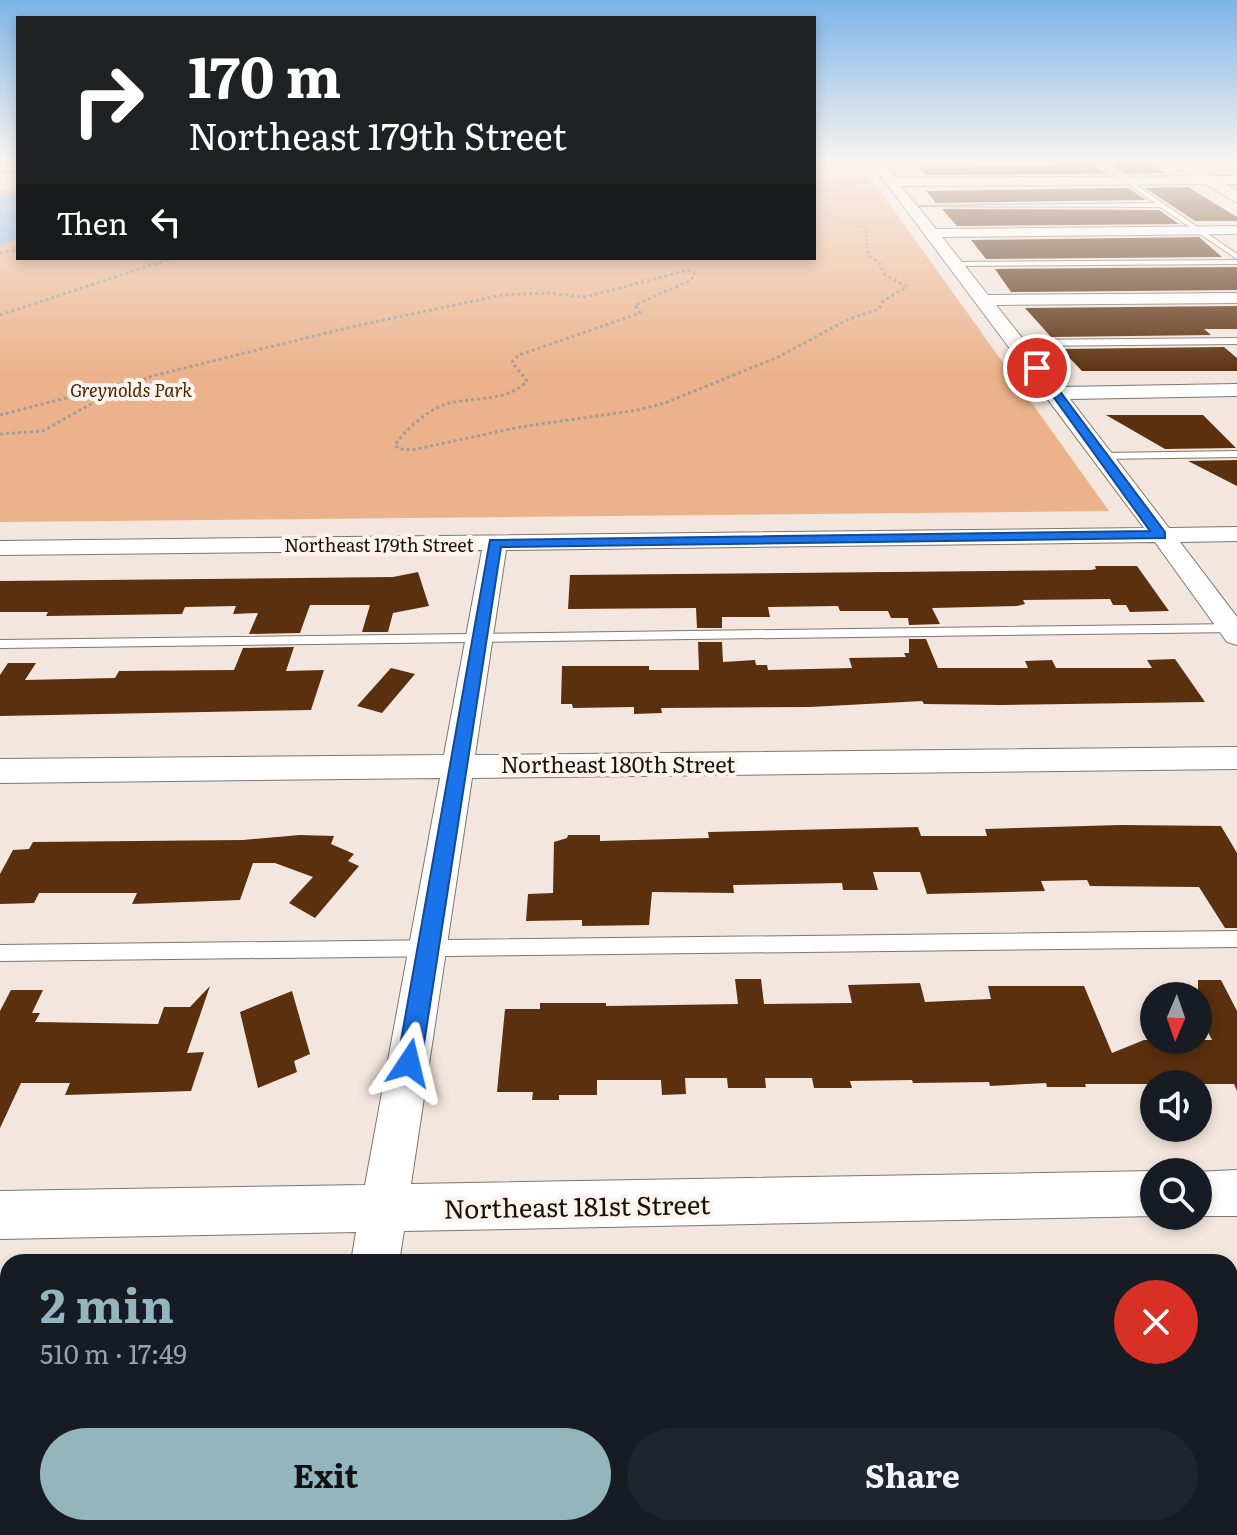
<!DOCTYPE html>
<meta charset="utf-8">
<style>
:root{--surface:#171b24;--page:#20242c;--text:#f1f3f6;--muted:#9ea1a6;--accent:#94b5bd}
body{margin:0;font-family:Literata,serif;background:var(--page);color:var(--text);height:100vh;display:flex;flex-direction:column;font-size:30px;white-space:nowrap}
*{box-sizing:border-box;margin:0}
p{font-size:26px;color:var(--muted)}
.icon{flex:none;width:44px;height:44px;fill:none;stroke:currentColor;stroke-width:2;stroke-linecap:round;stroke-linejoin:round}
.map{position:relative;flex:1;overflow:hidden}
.sheet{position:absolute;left:0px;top:1254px;width:1238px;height:282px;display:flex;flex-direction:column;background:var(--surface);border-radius:24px 24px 0 0;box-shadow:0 4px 12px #0003}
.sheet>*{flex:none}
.top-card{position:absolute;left:16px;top:16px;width:800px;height:244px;border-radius:0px;box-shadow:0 4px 12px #0003;background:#202124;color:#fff;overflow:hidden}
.needle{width:52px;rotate:182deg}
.tools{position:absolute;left:1140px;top:982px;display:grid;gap:16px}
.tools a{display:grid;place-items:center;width:72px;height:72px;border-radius:50%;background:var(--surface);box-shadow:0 4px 12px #0003;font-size:40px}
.pin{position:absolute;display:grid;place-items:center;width:68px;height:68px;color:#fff;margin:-34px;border:4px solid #fff;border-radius:50%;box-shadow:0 2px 8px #0007}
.me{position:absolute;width:88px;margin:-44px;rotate:10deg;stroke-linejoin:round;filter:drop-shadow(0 0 6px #0008)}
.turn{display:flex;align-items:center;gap:28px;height:168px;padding:0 40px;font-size:36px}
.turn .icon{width:104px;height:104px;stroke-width:2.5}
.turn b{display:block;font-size:56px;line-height:68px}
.then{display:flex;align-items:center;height:76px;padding:0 40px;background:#0003;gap:16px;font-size:30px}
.round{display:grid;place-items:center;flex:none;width:84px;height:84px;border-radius:42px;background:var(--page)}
.headline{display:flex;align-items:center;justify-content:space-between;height:136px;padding:0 40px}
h1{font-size:48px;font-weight:700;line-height:60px;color:var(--accent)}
.button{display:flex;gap:16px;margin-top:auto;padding:16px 40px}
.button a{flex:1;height:92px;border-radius:48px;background:var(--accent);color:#111;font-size:32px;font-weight:700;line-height:92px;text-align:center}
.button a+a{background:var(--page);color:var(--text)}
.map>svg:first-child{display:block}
</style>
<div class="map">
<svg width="1237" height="1535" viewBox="0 0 1237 1535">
<rect width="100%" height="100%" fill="#f3e6de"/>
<path fill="#ebb28b" d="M 814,160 L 858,160 L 1109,511 L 0,522 L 0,189 L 18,189 L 18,258 L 814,258 Z"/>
<path fill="#7eb5e9" d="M 18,194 L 18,239 L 0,245 L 0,195 Z"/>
<g fill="#5a300e">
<path d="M 1054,164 L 1094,164 L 1108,174 L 926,175 L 917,167 L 1056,166 Z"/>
<path d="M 1111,164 L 1151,164 L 1166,173 L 1125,174 Z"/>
<path d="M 1188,187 L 1237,217 L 1237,221 L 1195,221 L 1145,188 Z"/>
<path d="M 1128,188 L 1146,200 L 936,203 L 926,191 Z"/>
<path d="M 942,209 L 1159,210 L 1179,224 L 957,226 Z"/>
<path d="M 1199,237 L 1222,257 L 986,259 L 971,240 Z"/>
<path d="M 1237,267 L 1237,290 L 1011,292 L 995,269 Z"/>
<path d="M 1237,306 L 1237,329 L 1204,329 L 1211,335 L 1051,337 L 1025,308 Z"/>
<path d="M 1224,347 L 1237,358 L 1237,371 L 1082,371 L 1061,349 Z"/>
<path d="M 1106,415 L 1203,415 L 1236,448 L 1165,449 Z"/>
<path d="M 1237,460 L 1237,486 L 1188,461 Z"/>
<path d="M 1095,566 L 1137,566 L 1169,611 L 1130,612 L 1126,605 L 1113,605 L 1110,599 L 1023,600 L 1025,604 L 1017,606 L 932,608 L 940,624 L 909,625 L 908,618 L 891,618 L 888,611 L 840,611 L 838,606 L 768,607 L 770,617 L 722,617 L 722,628 L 697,628 L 696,608 L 568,609 L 570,575 L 1091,570 L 1096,569 Z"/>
<path d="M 418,572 L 429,606 L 393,613 L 388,632 L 362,632 L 370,605 L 310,605 L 300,633 L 249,634 L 258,613 L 233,614 L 236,606 L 185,607 L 182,614 L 46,616 L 48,612 L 0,612 L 0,581 L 393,577 Z"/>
<path d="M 909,639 L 926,639 L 938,668 L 1028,668 L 1025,661 L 1052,660 L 1056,668 L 1152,668 L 1147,660 L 1175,659 L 1205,702 L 1001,705 L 924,704 L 922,701 L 810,707 L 661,708 L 662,713 L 634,714 L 634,707 L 573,708 L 572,704 L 561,704 L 562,666 L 649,666 L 649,670 L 699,670 L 698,642 L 722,642 L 723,662 L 755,660 L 756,665 L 767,665 L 768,670 L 852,668 L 849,658 L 906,657 L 904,653 L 909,653 Z"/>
<path d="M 294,647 L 286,671 L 324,670 L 311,710 L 0,716 L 0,675 L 8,663 L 36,663 L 25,680 L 115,678 L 119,671 L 234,670 L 243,648 Z"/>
<path d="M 391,668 L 415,674 L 382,713 L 357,706 Z"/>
<path d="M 1121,825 L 1221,826 L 1237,853 L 1237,928 L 1225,928 L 1199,887 L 1090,886 L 1087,880 L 1041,881 L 1045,891 L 927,894 L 920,872 L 873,872 L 878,890 L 843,890 L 842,883 L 733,885 L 734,893 L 652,892 L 649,925 L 582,926 L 582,920 L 526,921 L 528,894 L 553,893 L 554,842 L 567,838 L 568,835 L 600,835 L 600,841 L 709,838 L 708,832 L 918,827 L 921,836 L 987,836 L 985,829 Z"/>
<path d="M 300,835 L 334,836 L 331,844 L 354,854 L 348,861 L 359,866 L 315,918 L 289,903 L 313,877 L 275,863 L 253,863 L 240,900 L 132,904 L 137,893 L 39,893 L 34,903 L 0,904 L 0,874 L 13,850 L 29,849 L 33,842 L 243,840 Z"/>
<path d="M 735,979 L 761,979 L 764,1004 L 852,1003 L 848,985 L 920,983 L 925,1002 L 991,999 L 988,986 L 1084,986 L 1112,1053 L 1144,1040 L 1212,1040 L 1198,1013 L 1198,980 L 1221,980 L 1237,1011 L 1237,1091 L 1234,1084 L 1085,1084 L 1086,1087 L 1047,1087 L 1046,1083 L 990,1086 L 989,1082 L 913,1083 L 912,1080 L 850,1081 L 852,1088 L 814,1088 L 812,1078 L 765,1078 L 766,1088 L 728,1088 L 727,1078 L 685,1078 L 686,1094 L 662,1095 L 661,1080 L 597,1080 L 597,1095 L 559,1095 L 559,1100 L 532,1100 L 533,1092 L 497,1092 L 505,1009 L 540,1009 L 540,1003 L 606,1003 L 606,1006 L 738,1004 Z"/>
<path d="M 210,986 L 187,1053 L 204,1052 L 191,1091 L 65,1095 L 70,1083 L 21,1083 L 0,1128 L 0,1011 L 11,990 L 43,990 L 32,1013 L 40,1013 L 35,1022 L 158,1024 L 164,1007 L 190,1007 Z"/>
<path d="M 292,991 L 310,1054 L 294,1061 L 297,1072 L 258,1088 L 240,1012 Z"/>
</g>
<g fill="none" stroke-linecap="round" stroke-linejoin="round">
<g stroke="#81766e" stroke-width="2">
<g id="service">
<path d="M 875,160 L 1064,160 L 876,163 Z"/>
<path d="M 1094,160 L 1100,160 L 1237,254 L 1237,259 L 1160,207 L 909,206 L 1155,203 Z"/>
<path d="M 1237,260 L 1237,264 L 957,266 L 953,264 L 957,262 Z"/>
<path d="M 1237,338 L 1237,344 L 1018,346 L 1014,343 L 1018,340 Z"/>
<path d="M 1237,451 L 1237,457 L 1103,459 L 1098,456 L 1103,453 Z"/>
<path d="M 1237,624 L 1237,632 L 0,648 L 0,640 Z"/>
<path d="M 1237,931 L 1237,947 L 0,961 L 0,945 Z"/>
</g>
</g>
<g stroke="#81766e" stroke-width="2">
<g id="minor">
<path d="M 869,160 L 881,160 L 896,178 L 1237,176 L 1237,184 L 901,186 L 936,229 L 1237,226 L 1237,234 L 942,237 L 988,295 L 1237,293 L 1237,303 L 996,305 L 1061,387 L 1237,384 L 1237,396 L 1070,399 L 1169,528 L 1237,527 L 1237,541 L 1180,542 L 1237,617 L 1237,645 L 1227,642 L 1155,542 L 506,550 L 475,755 L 1237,747 L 1237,769 L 472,778 L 411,1184 L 1154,1171 L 1157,1172 L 1154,1172 L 1154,1216 L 1157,1216 L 404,1231 L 399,1262 L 351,1262 L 356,1232 L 0,1239 L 0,1191 L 365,1185 L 440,778 L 0,783 L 0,759 L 444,755 L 482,550 L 0,555 L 0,541 L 1144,528 Z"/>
<rect x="0" y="163" width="18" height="8"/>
<path d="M 1237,1170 L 1237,1216 L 1195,1216 L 1198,1216 L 1198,1172 L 1195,1172 Z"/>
<path d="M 300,1528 L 358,1528 L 357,1535 L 299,1535 Z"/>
</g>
</g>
<g stroke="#81766e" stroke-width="2">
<path id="tertiary" d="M 1165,160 L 1183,160 L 1237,191 L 1237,203 Z"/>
</g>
<g stroke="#a59c95" stroke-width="2" stroke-dasharray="2 2" stroke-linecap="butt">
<path d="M 814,168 L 860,171"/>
<path d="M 814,183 L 847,182 L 849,186"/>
<path d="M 814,192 L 834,188"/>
<path d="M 867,249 L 866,228 L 829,216 L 828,199 L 834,189 L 869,180"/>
</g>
<g stroke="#a59c95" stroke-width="3" stroke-dasharray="3 3" stroke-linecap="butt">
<path d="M 0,253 L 18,250"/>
<path d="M 0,315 L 173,258"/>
<path d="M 0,415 L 139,379"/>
<path d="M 0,434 L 43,431 L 105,396 L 152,376 L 355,326 L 502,295 L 549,293 L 585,297 L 688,270 L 695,274 L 691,280 L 635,305 L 640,313 L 519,355 L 512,362 L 527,381 C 507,403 470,396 443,405 C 427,411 405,430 395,445 L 399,449 L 412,450 L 520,427 L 638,410 L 665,403 L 778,357 L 849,319 L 879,309 L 883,301 L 907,287 L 884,274 L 879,262 L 868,256 L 867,247"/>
</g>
<use href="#service" fill="#fff" fill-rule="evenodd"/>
<use href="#minor" fill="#fff" fill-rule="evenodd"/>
<use href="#tertiary" fill="#fff" fill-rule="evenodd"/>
</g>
<linearGradient id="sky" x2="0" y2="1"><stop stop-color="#7db4e8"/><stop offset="0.43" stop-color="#faf4f0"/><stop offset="1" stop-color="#faf4f0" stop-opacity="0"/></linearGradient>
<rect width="1237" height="375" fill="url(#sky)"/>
<path fill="#1a73e8" stroke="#114b97" stroke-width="2" d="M 1034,366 L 1041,366 L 1165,532 L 1165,538 L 501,547 L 421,1063 L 417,1071 L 409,1074 L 401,1071 L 397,1063 L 490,540 L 1150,531 L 1034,370 Z"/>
<g text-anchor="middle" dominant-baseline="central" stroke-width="8" stroke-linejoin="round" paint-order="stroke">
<g font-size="18" font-style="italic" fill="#472000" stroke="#fff4ed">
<text x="131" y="389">Greynolds Park</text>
</g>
<g font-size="18" fill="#171310" stroke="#fff4ed">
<text x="379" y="544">Northeast 179th Street</text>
</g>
<g font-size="22" fill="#171310" stroke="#fff4ed">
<text x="618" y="763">Northeast 180th Street</text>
</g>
<g font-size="26" fill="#171310" stroke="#fff4ed">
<text transform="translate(577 1205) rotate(-1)">Northeast 181st Street</text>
</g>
</g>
</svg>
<div class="tools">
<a><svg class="needle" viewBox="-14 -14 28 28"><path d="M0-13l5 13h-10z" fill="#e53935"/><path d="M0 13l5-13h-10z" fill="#9ea1a6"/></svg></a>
<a><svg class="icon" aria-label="sound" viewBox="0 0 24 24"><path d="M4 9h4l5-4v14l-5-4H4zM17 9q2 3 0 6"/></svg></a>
<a><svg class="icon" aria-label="search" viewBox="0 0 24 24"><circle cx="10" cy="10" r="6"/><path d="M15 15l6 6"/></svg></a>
</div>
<div class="pin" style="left:1037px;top:368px;background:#d93025"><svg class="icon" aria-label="arrive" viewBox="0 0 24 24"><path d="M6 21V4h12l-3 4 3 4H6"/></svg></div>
<svg class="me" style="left:409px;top:1063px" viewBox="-20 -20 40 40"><path d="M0-17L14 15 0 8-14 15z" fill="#1a73e8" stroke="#fff" stroke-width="4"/></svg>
<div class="top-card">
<div class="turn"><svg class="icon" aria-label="right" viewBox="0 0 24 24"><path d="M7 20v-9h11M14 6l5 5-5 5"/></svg><div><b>170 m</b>Northeast 179th Street</div></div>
<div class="then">Then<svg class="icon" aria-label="left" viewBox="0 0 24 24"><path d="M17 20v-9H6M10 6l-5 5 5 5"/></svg></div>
</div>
<section class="sheet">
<div class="headline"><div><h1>2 min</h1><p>510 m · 17:49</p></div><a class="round" style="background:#d93025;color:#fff"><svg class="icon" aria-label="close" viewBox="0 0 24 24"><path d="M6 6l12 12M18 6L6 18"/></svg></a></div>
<div class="button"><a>Exit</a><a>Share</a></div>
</section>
</div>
